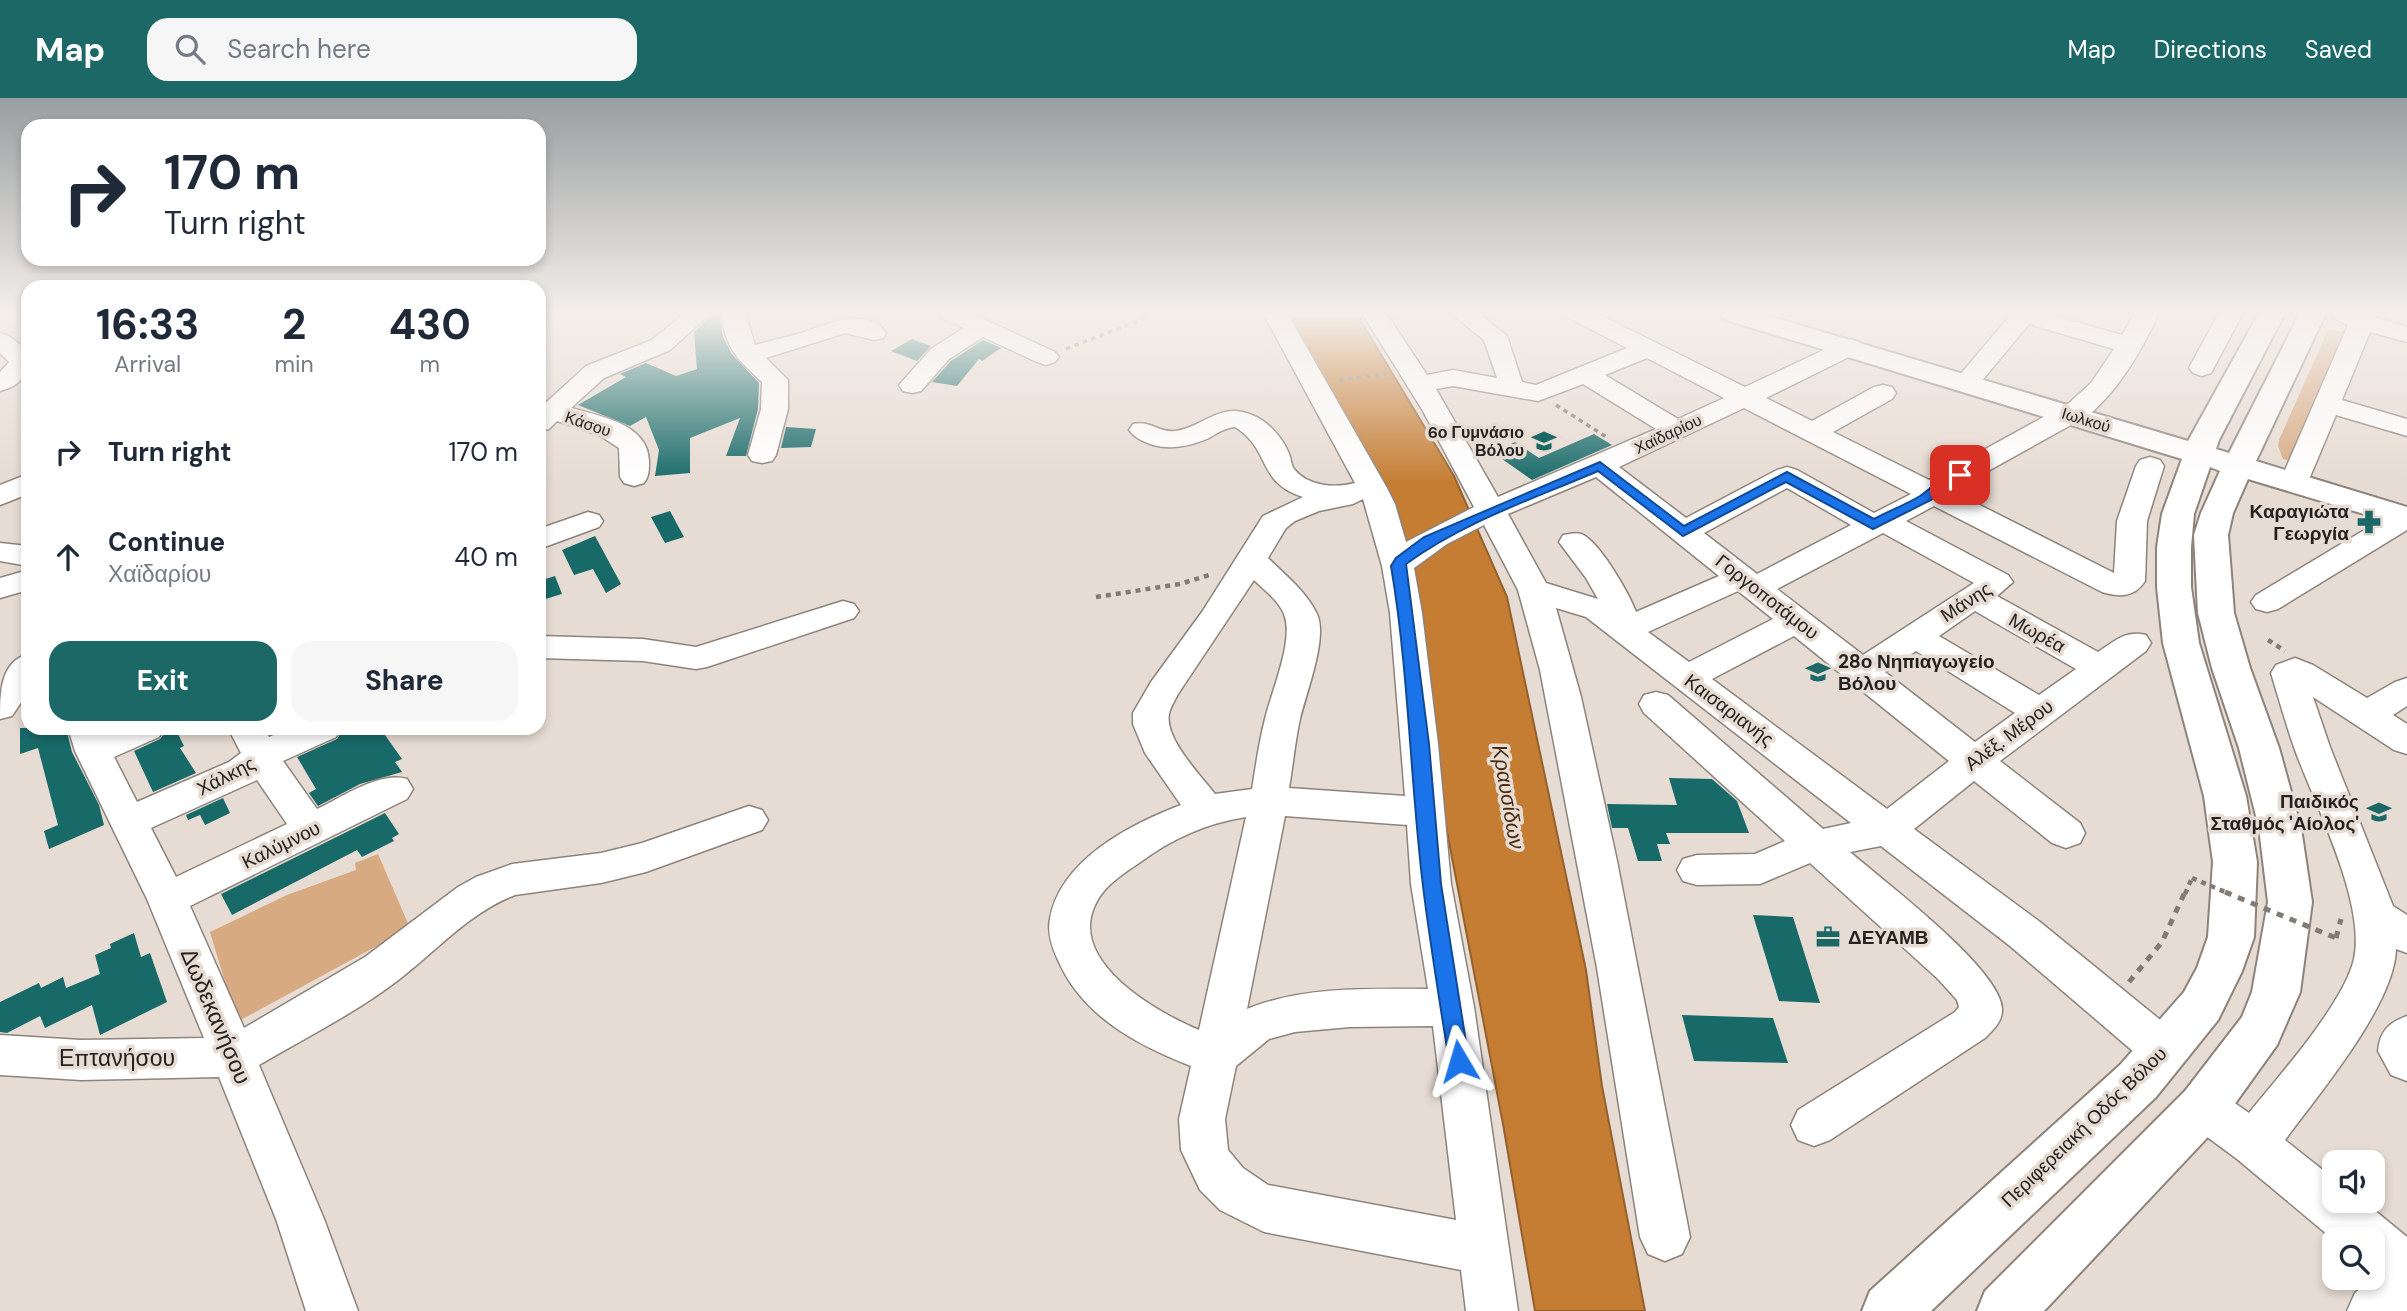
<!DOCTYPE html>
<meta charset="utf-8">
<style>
:root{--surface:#fff;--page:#f6f6f7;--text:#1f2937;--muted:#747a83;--accent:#1b6867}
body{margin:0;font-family:"DM Sans",sans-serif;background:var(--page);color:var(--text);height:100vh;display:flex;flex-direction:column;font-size:26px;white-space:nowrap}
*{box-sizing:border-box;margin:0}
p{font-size:23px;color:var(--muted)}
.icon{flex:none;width:38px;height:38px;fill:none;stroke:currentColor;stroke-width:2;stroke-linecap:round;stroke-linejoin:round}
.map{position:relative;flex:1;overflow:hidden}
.sheet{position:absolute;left:21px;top:182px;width:525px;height:455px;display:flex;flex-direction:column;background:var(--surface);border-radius:21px;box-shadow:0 4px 10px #0003}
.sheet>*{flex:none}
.banner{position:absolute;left:21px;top:21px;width:525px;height:147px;border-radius:21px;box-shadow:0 4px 10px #0003;background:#fff;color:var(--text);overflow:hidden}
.controls{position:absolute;left:2322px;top:1052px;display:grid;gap:14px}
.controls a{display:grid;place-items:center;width:63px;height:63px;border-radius:14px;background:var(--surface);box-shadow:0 4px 10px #0003;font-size:35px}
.pin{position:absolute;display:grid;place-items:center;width:60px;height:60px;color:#fff;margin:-30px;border-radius:14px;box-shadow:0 4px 10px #0006}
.me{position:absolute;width:77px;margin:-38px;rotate:353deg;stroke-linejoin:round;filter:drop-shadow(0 0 5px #0008)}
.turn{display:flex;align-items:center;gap:24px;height:147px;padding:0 28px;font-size:32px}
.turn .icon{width:91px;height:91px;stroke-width:2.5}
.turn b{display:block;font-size:49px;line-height:60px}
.eta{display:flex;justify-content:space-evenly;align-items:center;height:119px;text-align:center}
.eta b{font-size:42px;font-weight:700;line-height:49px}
.primary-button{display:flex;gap:14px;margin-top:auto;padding:14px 28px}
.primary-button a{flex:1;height:80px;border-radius:21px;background:var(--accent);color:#fff;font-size:28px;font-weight:700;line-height:80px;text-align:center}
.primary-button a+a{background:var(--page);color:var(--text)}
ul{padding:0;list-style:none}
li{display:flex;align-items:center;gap:21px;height:105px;padding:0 28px}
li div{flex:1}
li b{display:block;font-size:26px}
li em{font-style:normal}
header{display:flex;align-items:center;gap:42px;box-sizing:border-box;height:98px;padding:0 35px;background:var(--accent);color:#fff}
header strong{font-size:33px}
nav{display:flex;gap:38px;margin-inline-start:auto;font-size:24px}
.search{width:490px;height:63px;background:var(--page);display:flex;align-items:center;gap:18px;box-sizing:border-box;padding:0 24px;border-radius:21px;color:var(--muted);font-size:26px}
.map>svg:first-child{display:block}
</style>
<header>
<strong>Map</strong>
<div class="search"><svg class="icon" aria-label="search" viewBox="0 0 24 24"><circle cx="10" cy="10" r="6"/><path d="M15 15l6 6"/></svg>Search here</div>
<nav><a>Map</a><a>Directions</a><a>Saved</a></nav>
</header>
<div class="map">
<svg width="2407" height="1213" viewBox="0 0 2407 1213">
<rect width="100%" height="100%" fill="#e7dcd3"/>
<g fill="#d7aa82">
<path d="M 2328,232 L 2345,234 L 2290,363 L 2283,361 L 2278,348 L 2279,342 Z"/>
<path d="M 378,756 L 410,830 L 237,924 L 210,834 L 287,797 L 356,772 L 355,765 Z"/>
</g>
<path fill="#c47d33" stroke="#94612d" stroke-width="2" d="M 1282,215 L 1356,215 L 1454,378 L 1507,499 L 1586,872 L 1602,988 L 1645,1213 L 1535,1213 L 1503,1026 L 1440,697 L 1405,466 L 1305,252 Z"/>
<g fill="#186a69">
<path d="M 713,215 L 719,215 L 723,239 L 732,256 L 759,285 L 758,311 L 746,358 L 726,358 L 740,320 L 690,340 L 690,375 L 655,378 L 659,352 L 646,319 L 630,328 L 578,307 L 626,279 L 620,276 L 646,265 L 676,278 L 697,271 L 694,234 Z"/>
<path d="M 912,241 L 931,248 L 917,263 L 891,253 Z"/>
<path d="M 983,242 L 1001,250 L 982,263 L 979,261 L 957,288 L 932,284 L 951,263 Z"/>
<path d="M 786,329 L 816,331 L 811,349 L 781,350 Z"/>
<path d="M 1594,336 L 1612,347 L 1532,382 L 1492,354 L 1515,344 L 1539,360 Z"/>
<path d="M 670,413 L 684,439 L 665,445 L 651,419 Z"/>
<path d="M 595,438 L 621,486 L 606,495 L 593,471 L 574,477 L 562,452 Z"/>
<path d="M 555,478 L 562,496 L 539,503 L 539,483 Z"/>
<path d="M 20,630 L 66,630 L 72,654 L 99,707 L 104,727 L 49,751 L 44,733 L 58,727 L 38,650 L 20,656 Z"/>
<path d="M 169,630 L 175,630 L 184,648 L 180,650 L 196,675 L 153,694 L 134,653 L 160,641 Z"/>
<path d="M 344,630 L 380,630 L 402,661 L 395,664 L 402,674 L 360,686 L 318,708 L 309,695 L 316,691 L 297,659 L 337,641 Z"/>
<path d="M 1669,680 L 1712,681 L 1737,703 L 1749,735 L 1666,735 L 1670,746 L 1657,746 L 1662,763 L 1638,763 L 1628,730 L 1612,730 L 1607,706 L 1677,707 Z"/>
<path d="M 223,700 L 230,715 L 205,727 L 200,717 L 188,722 L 186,717 Z"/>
<path d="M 385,715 L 399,736 L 392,740 L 394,743 L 362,759 L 357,752 L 232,817 L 221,796 Z"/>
<path d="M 1753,817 L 1793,819 L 1820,905 L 1779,903 Z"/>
<path d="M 134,835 L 141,859 L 150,855 L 167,904 L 100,937 L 92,907 L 45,930 L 40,918 L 7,935 L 0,934 L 0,904 L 39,885 L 41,890 L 63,879 L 66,890 L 100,876 L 95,857 L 111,850 L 110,846 Z"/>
<path d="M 1682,917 L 1773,920 L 1788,965 L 1694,963 Z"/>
</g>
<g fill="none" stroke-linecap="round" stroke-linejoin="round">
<g stroke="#8d837b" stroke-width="3">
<g id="minor">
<path d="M 685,215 L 711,215 L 670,252 L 604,280 L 571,310 C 600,318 649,326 649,364 C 649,372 649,378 644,385 L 634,388 L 624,385 L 620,379 L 619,350 L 599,337 L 557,323 L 549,331 L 539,333 L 539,311 L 586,268 L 652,242 Z"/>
<path d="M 721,215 L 745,215 L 755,247 C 769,243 784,240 798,236 C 823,228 867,206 886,235 L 883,240 L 874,242 L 845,235 L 766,260 L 788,282 L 788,311 L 776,357 L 772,363 L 762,365 L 752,363 L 748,357 L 761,311 L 762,284 C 737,260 726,252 721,215 Z"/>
<path d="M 939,215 L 970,215 L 1055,254 L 1059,259 L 1055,264 L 1046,267 L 1037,264 L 983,239 L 949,261 L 921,293 L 912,295 L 903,293 L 899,287 L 931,251 L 964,230 L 942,220 Z"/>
<path d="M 1263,215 L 1287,215 L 1387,390 L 1395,406 L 1406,444 L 1474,409 L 1423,313 L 1362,215 L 1386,215 L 1427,277 L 1453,272 L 1497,280 L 1484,242 L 1453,217 L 1454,215 L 1484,215 L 1482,218 L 1507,238 L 1522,284 L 1536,287 L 1627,250 L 1569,220 L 1566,215 L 1596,215 L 1745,289 L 1841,244 L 1850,241 L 1859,244 L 1863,249 L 1859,254 L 1766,300 L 1812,323 L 1874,289 L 1883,287 L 1892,289 L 1896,295 L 1892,301 L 1833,334 L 1929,382 L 2069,305 L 2091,285 L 2114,251 L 2029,226 L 1975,291 L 1966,293 L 1957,291 L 1953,285 L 2008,220 L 2005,215 L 2043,215 L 2122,237 L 2135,215 L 2159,215 C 2142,252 2120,290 2089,317 L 1952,393 L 2114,475 L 2117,423 L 2136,368 L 2140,362 L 2150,359 L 2160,362 L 2164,368 L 2147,423 L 2145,483 C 2134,500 2119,499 2102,494 L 1934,408 L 1906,423 L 2008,477 L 2013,484 L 1997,498 L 2098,554 C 2115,543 2125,532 2146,537 L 2151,545 L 2146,553 L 2000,663 L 2080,725 L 2085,735 L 2080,745 L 2066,750 L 2052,745 L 1974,683 L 1914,731 L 2040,824 L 2180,938 L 2186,952 L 2180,966 L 2164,972 L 2148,966 L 2010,848 L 1881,748 L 1850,754 C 1882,782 2005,874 2002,913 C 2002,924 1992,933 1985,940 L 1830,1042 L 1814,1048 L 1798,1042 L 1791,1027 L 1798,1012 L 1955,914 L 1959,909 L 1957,902 L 1938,881 L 1810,765 L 1760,786 L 1697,787 L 1683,783 L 1677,772 L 1683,761 L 1697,757 L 1755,756 L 1785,743 L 1644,615 L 1639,606 L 1644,597 L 1656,594 L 1668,597 L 1823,731 L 1851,725 L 1586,519 L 1556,510 L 1581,599 L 1617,763 L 1690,1139 L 1682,1156 L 1665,1163 L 1648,1156 L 1640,1139 L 1597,870 L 1540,572 L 1518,492 L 1484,427 L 1447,446 L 1414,470 L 1422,515 L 1438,646 L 1451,786 L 1474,909 L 1518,1213 L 1466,1213 L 1461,1172 L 1264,1134 L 1220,1112 L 1200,1092 L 1181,1052 L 1179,1021 L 1191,968 C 1137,947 1082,918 1058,862 C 1052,849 1047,835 1050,821 C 1060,762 1131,726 1181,707 L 1145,655 L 1133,626 L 1133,615 L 1151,584 L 1202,514 L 1263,418 L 1303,399 C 1256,384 1272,352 1235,329 C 1225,330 1217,335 1209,340 C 1191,348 1172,352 1153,347 C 1144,344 1135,340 1129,332 L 1133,326 C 1150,322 1159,335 1175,333 C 1203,330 1219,303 1252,317 C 1268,323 1283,340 1289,356 C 1291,360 1291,367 1294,371 C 1308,389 1336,390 1355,385 ZM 1647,260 L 1724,300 L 1678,321 L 1605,277 ZM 1583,286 L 1656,331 L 1498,399 L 1436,291 L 1453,288 L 1538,303 ZM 1744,310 L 1911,396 L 1874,415 L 1797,372 L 1787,369 L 1777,372 L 1686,420 L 1619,369 ZM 1596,379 L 1719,478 L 1636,514 C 1629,495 1602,449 1585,438 C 1578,433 1571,436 1563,437 L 1559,444 L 1586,480 L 1598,501 L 1546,485 L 1508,416 ZM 1787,390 L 1851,427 L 1757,476 L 1704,435 ZM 1363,401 L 1382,468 L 1390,515 L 1405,698 L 1289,690 C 1293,667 1295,643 1300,621 C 1306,595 1328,540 1317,516 C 1306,493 1285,477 1268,460 L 1286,430 L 1295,423 L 1319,413 L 1353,406 ZM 1883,435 L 1974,485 L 1863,557 L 1777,491 ZM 1254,482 C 1265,493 1281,504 1285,519 C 1293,545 1271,595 1265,621 C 1259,644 1256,667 1252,691 L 1215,696 C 1201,678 1164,640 1169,616 C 1170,610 1175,602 1178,596 ZM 1738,493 L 1773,521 L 1689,564 L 1648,534 ZM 1975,513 L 2076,571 L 2039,597 L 1939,538 ZM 1794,538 L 1949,663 L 1887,711 L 1712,581 ZM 1916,553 L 2015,615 L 1975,644 L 1885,574 ZM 1285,718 L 1407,727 L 1411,786 L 1428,891 C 1367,891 1304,888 1247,911 ZM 1246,719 L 1199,932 C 1156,914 1066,863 1096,805 C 1105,787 1123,776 1139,765 C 1171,741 1207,725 1246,719 ZM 1433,928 L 1456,1122 L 1268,1087 L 1243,1070 L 1228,1052 L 1225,1021 L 1236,968 L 1269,941 L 1295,934 L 1350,929 Z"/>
<path d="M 2219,215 L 2243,215 L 2211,275 L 2202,278 L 2193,275 L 2189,270 Z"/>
<path d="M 2331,215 L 2360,215 L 2407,229 L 2407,244 L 2370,234 L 2342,302 L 2407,321 L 2407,338 L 2336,317 L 2310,379 L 2306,385 L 2296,388 L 2286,385 L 2282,379 L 2348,227 L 2334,220 Z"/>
<path d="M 0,235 L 9,238 L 28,253 C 28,276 23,287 0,293 L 0,274 L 9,264 L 0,255 Z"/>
<path d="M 28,376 L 28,396 L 0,407 L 0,387 Z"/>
<path d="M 2407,410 L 2407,432 L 2278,511 L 2267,514 L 2256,511 L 2251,504 L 2256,497 L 2396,413 Z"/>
<path d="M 588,414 L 599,417 L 603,423 L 599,429 L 539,451 L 539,431 Z"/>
<path d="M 0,445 L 28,448 L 28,468 L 0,463 Z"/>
<path d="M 28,472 L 28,492 L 0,500 L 0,480 Z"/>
<path d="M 843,503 L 854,506 L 859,513 L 854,520 L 707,569 L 696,571 L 643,563 L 539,560 L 539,538 L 643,541 L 696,549 Z"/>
<path d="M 28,556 L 28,594 L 12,618 L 0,621 C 0,595 0,564 28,556 Z"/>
<path d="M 2295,560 L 2313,567 L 2367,600 L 2395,584 L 2407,580 L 2407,608 L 2393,617 L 2407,626 L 2407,656 L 2394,652 L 2313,599 L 2330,649 L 2393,808 L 2407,817 L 2407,855 L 2396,851 C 2395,906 2318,997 2285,1042 L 2334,1081 L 2334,1102 L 2362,1102 L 2407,1139 L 2407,1213 L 2347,1213 L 2355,1195 L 2376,1177 L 2373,1175 L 2373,1141 L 2334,1142 L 2237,1061 L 2187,1024 L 2180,1009 L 2187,994 L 2203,988 L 2219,994 L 2249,1015 C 2279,978 2344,905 2354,861 C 2366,804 2315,707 2295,652 C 2286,627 2279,601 2271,575 L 2276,567 Z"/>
<path d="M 68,630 L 104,630 L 105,633 L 112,630 L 164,630 L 159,639 L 114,659 L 137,704 L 229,664 L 241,655 L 228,630 L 264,630 L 269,639 L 290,630 L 341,630 L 336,639 L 283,663 L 317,711 C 343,699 379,673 407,681 L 413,691 L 407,701 L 190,808 L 244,930 L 365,859 L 458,789 L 476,779 L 512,766 L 601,755 L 642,745 L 749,708 L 762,712 L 768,722 L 762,732 L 646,774 L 601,785 L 515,797 C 470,814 435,854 397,883 C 355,915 305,940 259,967 L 324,1121 L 358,1213 L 306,1213 L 276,1121 L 219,979 L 81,982 L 0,977 L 0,937 L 81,942 L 204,940 L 147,801 L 75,653 ZM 257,682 L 287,726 L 176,779 L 151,730 Z"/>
<path d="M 2407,918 L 2407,983 L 2391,977 L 2378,953 C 2380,933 2388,925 2407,918 Z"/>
</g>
</g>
<g stroke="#8d837b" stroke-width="4">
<path id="major" d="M 1719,215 L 1759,215 L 2188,343 L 2259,215 L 2285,215 L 2219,342 L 2216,351 L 2229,355 L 2300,215 L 2326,215 L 2256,363 L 2407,409 L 2407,429 L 2248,381 L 2233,415 L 2228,437 L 2234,515 L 2250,570 L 2279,650 L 2301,730 L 2312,804 L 2300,894 L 2277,947 L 2221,1025 L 2044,1213 L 1977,1213 L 1985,1193 L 2185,993 L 2242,919 L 2252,894 L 2268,804 L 2259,730 L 2239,650 L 2212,570 L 2198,515 L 2194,437 L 2201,415 L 2220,373 L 2210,369 L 2194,416 L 2191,449 L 2191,489 L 2199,545 L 2246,698 L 2257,764 L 2254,839 L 2242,873 L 2218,922 L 2156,999 L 1931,1213 L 1862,1213 L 1870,1193 L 2120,967 L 2184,894 L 2197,870 L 2208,839 L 2213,764 L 2204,698 L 2163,545 L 2157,489 L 2157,449 L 2162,416 L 2182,361 L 1723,221 Z"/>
</g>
<g stroke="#827b75" stroke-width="3.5" stroke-dasharray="4.5 4.5" stroke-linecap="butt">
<path d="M 1066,251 L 1158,215"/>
<path d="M 1339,282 L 1386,276"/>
<path d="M 1556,307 L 1608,340"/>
</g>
<g stroke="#827b75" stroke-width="4.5" stroke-dasharray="5 5" stroke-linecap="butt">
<path d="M 1096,499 L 1180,486 L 1212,476"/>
<path d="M 2268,542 L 2285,553"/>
<path d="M 2185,796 L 2192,780"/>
</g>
<g stroke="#827b75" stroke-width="5" stroke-dasharray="7 7" stroke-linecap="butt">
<path d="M 2336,840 L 2341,821"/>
<path d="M 2129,884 L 2162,844 L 2185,794"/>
</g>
<use href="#minor" fill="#fff" fill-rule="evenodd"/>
<use href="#major" fill="#fff" fill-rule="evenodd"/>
<path stroke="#827b75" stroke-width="4.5" stroke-dasharray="5 5" stroke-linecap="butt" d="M 2192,780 L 2230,796"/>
<path stroke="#827b75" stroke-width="5" stroke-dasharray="7 7" stroke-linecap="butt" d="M 2225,794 L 2336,840"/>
</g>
<linearGradient id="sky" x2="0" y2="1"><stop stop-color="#999ea0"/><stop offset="0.56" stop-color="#f4efeb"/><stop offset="1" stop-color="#f4efeb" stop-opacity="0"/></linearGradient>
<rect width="2407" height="385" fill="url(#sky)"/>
<path fill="#1a73e8" stroke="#114b97" stroke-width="2" d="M 1600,364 L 1684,428 L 1787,374 L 1874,421 C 1889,413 1905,407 1920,398 C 1933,389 1947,372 1965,375 L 1967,377 L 1931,402 L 1873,431 L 1786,384 L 1683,438 L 1598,373 C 1533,401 1463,424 1406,466 L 1429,646 L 1441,786 L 1469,963 L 1466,969 L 1459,972 L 1452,969 L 1449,963 C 1440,905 1430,846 1423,788 C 1410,681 1409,574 1391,468 L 1396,460 L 1424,439 Z"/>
<defs>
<g id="school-bare" transform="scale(1.89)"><path d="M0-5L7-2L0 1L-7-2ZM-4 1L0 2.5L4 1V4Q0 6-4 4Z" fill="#1b6867" stroke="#e7dcd3" stroke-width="2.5" paint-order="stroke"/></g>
<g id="pharmacy-bare" transform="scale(1.89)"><path d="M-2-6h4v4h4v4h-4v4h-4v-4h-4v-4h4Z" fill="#1b6867" stroke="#e7dcd3" stroke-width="2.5" paint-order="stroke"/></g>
<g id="office-bare" transform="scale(1.89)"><path d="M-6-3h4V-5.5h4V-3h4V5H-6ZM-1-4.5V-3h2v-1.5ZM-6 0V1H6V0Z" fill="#1b6867" stroke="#e7dcd3" stroke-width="2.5" paint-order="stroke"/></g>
</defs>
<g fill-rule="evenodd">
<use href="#school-bare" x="1544" y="343"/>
<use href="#pharmacy-bare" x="2369" y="424"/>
<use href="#school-bare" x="1818" y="574"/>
<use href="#school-bare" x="2379" y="714"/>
<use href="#office-bare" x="1828" y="839"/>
</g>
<g text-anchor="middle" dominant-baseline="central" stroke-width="7" stroke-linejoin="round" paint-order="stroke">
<g font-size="16" fill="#25211e" stroke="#e7dcd3">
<text transform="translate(2086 322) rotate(17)">Ιωλκού</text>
<text transform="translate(588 326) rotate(19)">Κάσου</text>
<text transform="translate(1668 336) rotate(-25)">Χαϊδαρίου</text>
</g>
<g font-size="16" font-weight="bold" fill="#25211e" stroke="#e7dcd3" text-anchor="end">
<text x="1524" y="334">6ο Γυμνάσιο<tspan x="1524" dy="18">Βόλου</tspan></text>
</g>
<g font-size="19" font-weight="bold" fill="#25211e" stroke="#e7dcd3" text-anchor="end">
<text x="2349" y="413">Καραγιώτα<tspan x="2349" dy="22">Γεωργία</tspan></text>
<text x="1838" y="563" text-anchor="start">28ο Νηπιαγωγείο<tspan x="1838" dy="22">Βόλου</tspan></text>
<text x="2359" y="703">Παιδικός<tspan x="2359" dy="22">Σταθμός 'Αίολος'</tspan></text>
<text x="1848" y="839" text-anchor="start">ΔΕΥΑΜΒ</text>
</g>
<g font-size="19" fill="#25211e" stroke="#e7dcd3">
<text transform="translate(1767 499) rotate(38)">Γοργοποτάμου</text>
<text transform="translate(1966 504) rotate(-33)">Μάνης</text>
<text transform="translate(2037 535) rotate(29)">Μωρέα</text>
<text transform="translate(1729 612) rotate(37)">Καισαριανής</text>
<text transform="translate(2009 637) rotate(-37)">Αλέξ. Μέρου</text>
<text transform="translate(226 678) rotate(-27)">Χάλκης</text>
<text transform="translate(281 747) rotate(-26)">Καλύμνου</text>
<text transform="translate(2084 1029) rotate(-44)">Περιφερειακή Οδός Βόλου</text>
</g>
<g font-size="21" font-style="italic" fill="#4a2c0d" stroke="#e7dcd3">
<text transform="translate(1508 699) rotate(80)">Κραυσίδων</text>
</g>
<g font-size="23" fill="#25211e" stroke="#e7dcd3">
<text transform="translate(216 918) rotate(67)">Δωδεκανήσου</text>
<text x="117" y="960">Επτανήσου</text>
</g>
</g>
</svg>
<div class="controls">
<a><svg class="icon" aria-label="sound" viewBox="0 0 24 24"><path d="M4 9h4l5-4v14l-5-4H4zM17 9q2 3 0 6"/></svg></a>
<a><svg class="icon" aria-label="search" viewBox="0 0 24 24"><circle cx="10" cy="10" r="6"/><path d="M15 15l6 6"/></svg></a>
</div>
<div class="pin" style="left:1960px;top:377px;background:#d93025"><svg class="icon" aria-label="arrive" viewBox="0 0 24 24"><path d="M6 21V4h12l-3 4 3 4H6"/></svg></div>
<svg class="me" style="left:1459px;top:963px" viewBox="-20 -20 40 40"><path d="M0-17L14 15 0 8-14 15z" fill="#1a73e8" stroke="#fff" stroke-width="4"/></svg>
<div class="banner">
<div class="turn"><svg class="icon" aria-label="right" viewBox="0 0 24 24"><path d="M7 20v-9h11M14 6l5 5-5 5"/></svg><div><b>170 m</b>Turn right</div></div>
</div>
<section class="sheet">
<div class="eta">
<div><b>16:33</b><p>Arrival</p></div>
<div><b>2</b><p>min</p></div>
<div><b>430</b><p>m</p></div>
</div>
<ul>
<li><svg class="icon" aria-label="right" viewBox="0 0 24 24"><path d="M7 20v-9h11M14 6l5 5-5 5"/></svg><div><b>Turn right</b></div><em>170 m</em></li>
<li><svg class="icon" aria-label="ahead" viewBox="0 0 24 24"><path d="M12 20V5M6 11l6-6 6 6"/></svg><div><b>Continue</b><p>Χαϊδαρίου</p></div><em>40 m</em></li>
</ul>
<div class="primary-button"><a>Exit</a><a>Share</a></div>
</section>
</div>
